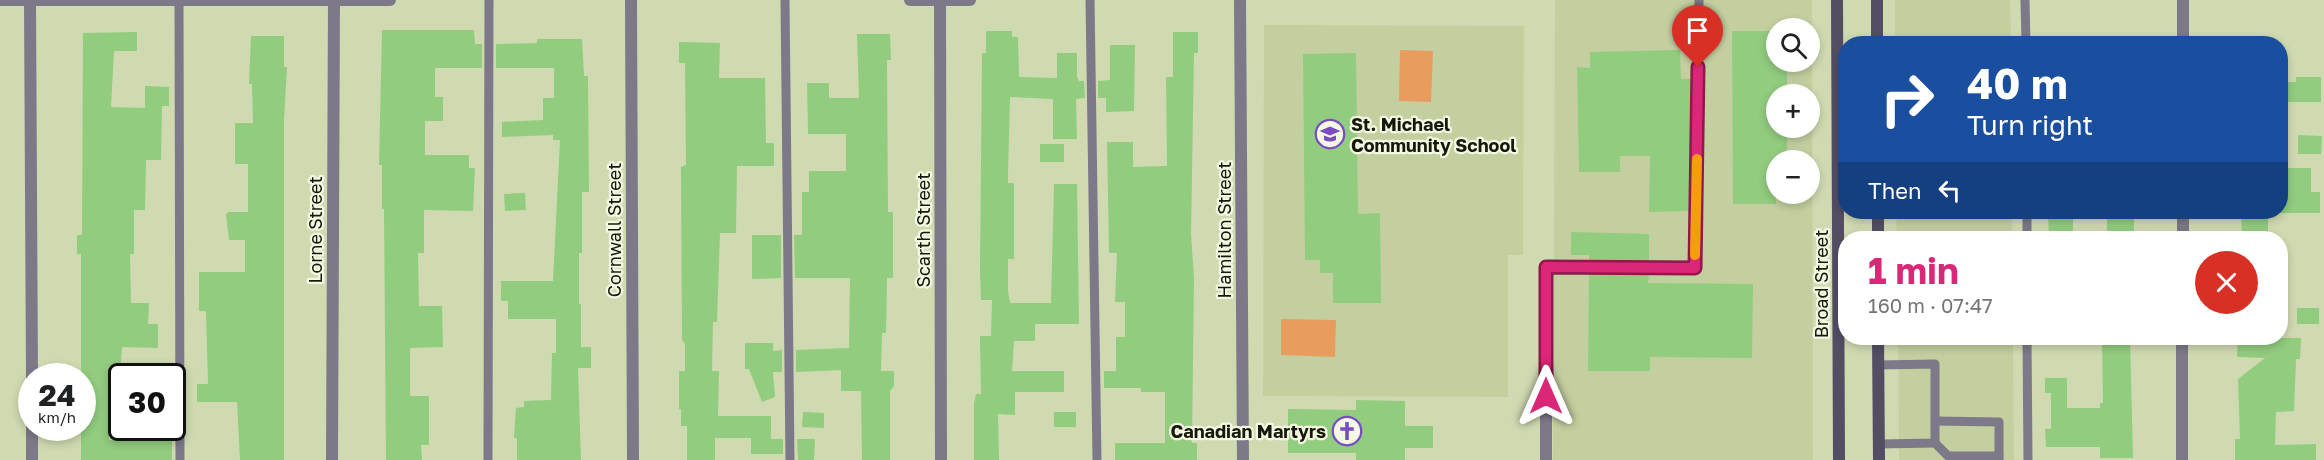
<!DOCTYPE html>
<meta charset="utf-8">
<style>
:root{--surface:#fff;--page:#f2f2f2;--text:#202124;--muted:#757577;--accent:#db2777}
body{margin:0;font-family:"Golos Text",sans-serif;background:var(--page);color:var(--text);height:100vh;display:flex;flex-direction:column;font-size:22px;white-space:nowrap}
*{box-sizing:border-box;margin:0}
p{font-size:20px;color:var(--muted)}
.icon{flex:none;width:33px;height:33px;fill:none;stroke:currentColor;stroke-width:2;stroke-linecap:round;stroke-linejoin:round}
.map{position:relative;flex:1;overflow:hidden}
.sheet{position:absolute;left:1838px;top:231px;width:450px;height:114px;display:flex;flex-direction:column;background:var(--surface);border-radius:24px;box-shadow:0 3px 9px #0003}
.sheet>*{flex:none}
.hud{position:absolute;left:1838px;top:36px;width:450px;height:183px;border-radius:24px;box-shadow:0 3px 9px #0003;background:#1a4fa0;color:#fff;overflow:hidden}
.buttons{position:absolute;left:1766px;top:18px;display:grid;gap:12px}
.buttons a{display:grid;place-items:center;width:54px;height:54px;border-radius:50%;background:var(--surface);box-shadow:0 3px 9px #0003;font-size:30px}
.speed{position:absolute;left:18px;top:363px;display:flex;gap:12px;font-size:30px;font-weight:700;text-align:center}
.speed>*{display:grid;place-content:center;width:78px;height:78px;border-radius:50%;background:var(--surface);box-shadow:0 3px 9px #0003;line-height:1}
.speed small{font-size:15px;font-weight:400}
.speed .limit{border:3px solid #111;border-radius:9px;background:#fff;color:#111}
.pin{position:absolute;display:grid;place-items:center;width:51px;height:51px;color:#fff;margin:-62px -26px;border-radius:50% 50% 50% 0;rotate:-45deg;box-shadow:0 0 6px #0007}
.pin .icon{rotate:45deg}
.me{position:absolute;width:66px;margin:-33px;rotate:0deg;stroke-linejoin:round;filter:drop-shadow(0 0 4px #0008)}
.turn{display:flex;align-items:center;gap:21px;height:126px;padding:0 30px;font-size:27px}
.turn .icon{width:78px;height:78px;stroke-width:2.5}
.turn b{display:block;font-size:42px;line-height:51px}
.then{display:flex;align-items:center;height:57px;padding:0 30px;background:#0003;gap:12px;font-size:22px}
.round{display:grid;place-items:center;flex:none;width:63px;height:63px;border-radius:32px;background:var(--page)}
.head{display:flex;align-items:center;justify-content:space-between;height:102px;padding:0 30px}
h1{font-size:36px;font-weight:700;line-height:45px;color:var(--accent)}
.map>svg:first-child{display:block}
</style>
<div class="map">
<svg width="2324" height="460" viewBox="0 0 2324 460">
<rect width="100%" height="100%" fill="#d0dab1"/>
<g fill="#c4cfa0" fill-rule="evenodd">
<path d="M 1555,0 L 1812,0 L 1813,460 L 1553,460 ZM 1776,28 L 1809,28 L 1809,62 L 1776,62 ZM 1776,94 L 1809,94 L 1809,128 L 1776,128 ZM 1776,160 L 1809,160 L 1809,194 L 1776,194 Z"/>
<path d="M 1895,0 L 2010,0 L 2011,43 L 1895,43 Z"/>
<path d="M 1264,25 L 1524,26 L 1523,255 L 1508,255 L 1508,397 L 1263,396 Z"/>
<path d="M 1896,212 L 2012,212 L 2012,238 L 1897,238 Z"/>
<path d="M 1898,338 L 2013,338 L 2014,460 L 1899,460 Z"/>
</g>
<g fill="#e89c5e">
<path d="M 1400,50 L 1433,51 L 1431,102 L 1399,101 Z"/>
<path d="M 1281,319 L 1336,320 L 1335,357 L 1281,355 Z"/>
</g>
<g fill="#92cc7f">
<path d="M 382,30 L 474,30 L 475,44 L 482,44 L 482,68 L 435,68 L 435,97 L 443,97 L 443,121 L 425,121 L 425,155 L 469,155 L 469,168 L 475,168 L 474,189 L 473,211 L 424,210 L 424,253 L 418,253 L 419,306 L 442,306 L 443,347 L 410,348 L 410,396 L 429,396 L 429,445 L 421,445 L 422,460 L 386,460 L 384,209 L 382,209 L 382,165 L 379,165 Z"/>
<path d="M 986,31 L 1012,31 L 1012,37 L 1018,37 L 1019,77 L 1057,78 L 1057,53 L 1077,53 L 1077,77 L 1079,81 L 1084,81 L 1085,98 L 1076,99 L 1077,139 L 1053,139 L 1053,99 L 1010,97 L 1008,174 L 1008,183 L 1014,183 L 1014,259 L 1008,259 L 1008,291 L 1010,303 L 1051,303 L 1054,184 L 1077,184 L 1079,324 L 1035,324 L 1035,341 L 1014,341 L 1012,371 L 1064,371 L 1064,392 L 1015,392 L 1015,415 L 998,414 L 999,460 L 974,460 L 974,403 L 976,394 L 981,394 L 980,336 L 991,336 L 992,300 L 981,300 L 980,270 L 982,53 L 986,53 Z"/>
<path d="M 1732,31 L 1776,31 L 1776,62 L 1787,62 L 1787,94 L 1776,94 L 1776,128 L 1787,128 L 1787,160 L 1776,160 L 1776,204 L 1733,204 Z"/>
<path d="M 137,32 L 137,51 L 114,51 L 111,107 L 145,108 L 145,86 L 169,87 L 169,106 L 162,106 L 161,160 L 146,160 L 145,210 L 134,210 L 134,254 L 130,254 L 131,303 L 149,303 L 148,324 L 158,324 L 158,348 L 122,347 L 119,390 L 110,390 L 109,440 L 141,440 L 141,428 L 162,428 L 162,439 L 172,439 L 172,460 L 81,460 L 81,254 L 77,254 L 77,235 L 82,235 L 83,33 Z"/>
<path d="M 1173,32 L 1198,32 L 1198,53 L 1194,53 L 1191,234 L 1194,278 L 1192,443 L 1197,443 L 1197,460 L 1115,460 L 1115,443 L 1165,443 L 1165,392 L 1141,392 L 1141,388 L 1104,388 L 1104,371 L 1116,371 L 1116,337 L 1125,337 L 1125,302 L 1115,302 L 1117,253 L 1109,253 L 1107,142 L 1133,142 L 1133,167 L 1167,166 L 1166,77 L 1173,77 Z"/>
<path d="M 857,34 L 890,34 L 891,60 L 887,60 L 888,212 L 893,212 L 893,278 L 887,278 L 886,333 L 882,333 L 881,371 L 894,371 L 894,386 L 890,391 L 890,460 L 862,460 L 861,391 L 841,391 L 841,370 L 796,372 L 796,350 L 849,348 L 850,278 L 795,278 L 794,235 L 802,235 L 802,192 L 809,192 L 809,171 L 846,171 L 846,134 L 808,134 L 807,83 L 829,83 L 829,98 L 859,98 Z"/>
<path d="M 251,36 L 284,36 L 284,67 L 287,67 L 284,120 L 284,460 L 240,460 L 237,402 L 197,402 L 197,384 L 208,384 L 206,311 L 199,311 L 199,272 L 245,272 L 245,240 L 229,240 L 226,214 L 229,212 L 248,212 L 248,164 L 235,164 L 235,123 L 253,123 L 252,84 L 249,84 Z"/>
<path d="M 537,39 L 582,39 L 584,76 L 588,76 L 589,192 L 582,192 L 582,253 L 579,253 L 579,304 L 581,304 L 581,347 L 591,347 L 591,368 L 578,368 L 581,460 L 517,460 L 517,438 L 514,438 L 516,408 L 524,407 L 524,401 L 551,400 L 552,353 L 556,353 L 556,319 L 508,319 L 508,301 L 501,301 L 501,281 L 553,281 L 560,140 L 553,140 L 553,135 L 502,137 L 502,122 L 543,120 L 543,98 L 554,98 L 554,68 L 496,68 L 496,44 L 537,43 Z"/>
<path d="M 679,42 L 720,43 L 719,78 L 765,78 L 766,143 L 774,143 L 774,166 L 737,166 L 736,233 L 720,233 L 717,322 L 713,322 L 712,371 L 719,371 L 718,416 L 771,416 L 771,439 L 783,439 L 783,454 L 751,454 L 751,438 L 715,438 L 715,460 L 687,460 L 687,426 L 681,426 L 681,409 L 679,409 L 679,371 L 685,371 L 685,344 L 682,340 L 681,167 L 686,165 L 685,63 L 679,63 Z"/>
<path d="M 1110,45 L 1135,45 L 1134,111 L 1106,112 L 1106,98 L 1098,98 L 1098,81 L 1110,80 Z"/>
<path d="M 1680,50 L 1681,79 L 1691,79 L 1689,211 L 1649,212 L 1650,156 L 1620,156 L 1620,172 L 1579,172 L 1577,67 L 1590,68 L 1590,52 Z"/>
<path d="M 1356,53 L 1358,214 L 1380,213 L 1381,303 L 1333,303 L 1333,273 L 1320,273 L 1320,260 L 1305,260 L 1303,54 Z"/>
<path d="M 2296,77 L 2321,77 L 2321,102 L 2280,102 L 2280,82 L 2296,82 Z"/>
<path d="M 2298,135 L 2322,136 L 2321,154 L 2298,154 Z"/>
<rect x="1040" y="144" width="24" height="18"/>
<path d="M 2280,168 L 2311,168 L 2311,192 L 2320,192 L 2320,213 L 2280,213 Z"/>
<path d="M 525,193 L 526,210 L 505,211 L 504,194 Z"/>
<path d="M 2048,212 L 2073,212 L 2073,238 L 2049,238 Z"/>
<rect x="2107" y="212" width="27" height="26"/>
<path d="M 2241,213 L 2268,213 L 2268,238 L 2242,238 Z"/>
<path d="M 1571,232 L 1649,234 L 1649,261 L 1589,261 L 1589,255 L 1571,255 Z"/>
<path d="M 752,235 L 781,235 L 781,278 L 752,279 Z"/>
<path d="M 1589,274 L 1649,274 L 1648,283 L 1753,284 L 1752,358 L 1650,357 L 1650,371 L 1588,371 Z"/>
<rect x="2297" y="308" width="22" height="16"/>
<path d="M 2102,338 L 2130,338 L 2133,458 L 2100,458 L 2100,447 L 2046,447 L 2045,429 L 2051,429 L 2051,393 L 2045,393 L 2045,378 L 2067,378 L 2067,408 L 2100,408 L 2100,403 L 2103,403 Z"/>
<path d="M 2238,338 L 2301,338 L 2300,359 L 2296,359 L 2294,411 L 2276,412 L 2275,445 L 2316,444 L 2316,460 L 2235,460 L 2235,439 L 2240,439 L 2238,379 L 2265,358 L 2237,357 Z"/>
<path d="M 745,343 L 773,343 L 773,351 L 782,350 L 782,372 L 773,372 L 775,397 L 762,402 L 749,369 L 745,369 Z"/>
<path d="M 1356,400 L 1405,401 L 1405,426 L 1433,426 L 1433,448 L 1405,448 L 1405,460 L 1356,460 L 1356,453 L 1288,453 L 1288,409 L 1356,410 Z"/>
<path d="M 803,412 L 824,413 L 824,428 L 802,427 Z"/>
<rect x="1054" y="412" width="22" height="15"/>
<path d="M 797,439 L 815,439 L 814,460 L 798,460 Z"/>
</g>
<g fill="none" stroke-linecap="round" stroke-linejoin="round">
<g stroke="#7d7989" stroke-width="9">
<path d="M 179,0 L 180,460"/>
<path d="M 785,0 L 790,460"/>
<path d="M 1090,0 L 1097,460"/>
<path d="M 2025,0 L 2026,44"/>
<path d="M 2027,212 L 2027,238"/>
<path d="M 1546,267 L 1695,268 L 1699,0"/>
<path d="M 2027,338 L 2028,460"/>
<path d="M 1878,365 L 1935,364 L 1935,443 L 1879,444"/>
<path d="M 1935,421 L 1999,422 L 1999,460"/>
<path d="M 1935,443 L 1948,456 L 1999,456"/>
<path d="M 488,460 L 489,0"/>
</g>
<g stroke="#7d7989" stroke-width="12">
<path d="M 0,0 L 390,0"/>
<path d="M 30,0 L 32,378"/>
<path d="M 631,0 L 633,460"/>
<path d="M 910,0 L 970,0"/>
<path d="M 940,0 L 941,460"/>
<path d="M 1240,0 L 1243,460"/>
<path d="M 2183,44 L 2183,0"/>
<path d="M 2183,238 L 2183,212"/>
<path d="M 1546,267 L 1546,460"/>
<path d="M 32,428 L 32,460"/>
<path d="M 332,460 L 334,0"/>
<path d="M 2182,460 L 2182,338"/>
</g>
<g stroke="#544e65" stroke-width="12">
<path d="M 1837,0 L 1839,460"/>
<path d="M 1877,0 L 1877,44"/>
<path d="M 1878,212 L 1878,238"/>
<path d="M 1878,338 L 1879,460"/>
</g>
</g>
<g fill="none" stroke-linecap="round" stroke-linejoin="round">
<g stroke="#8e194d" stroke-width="15">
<path id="route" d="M 1546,396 L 1546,267 L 1695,268 L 1698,67"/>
</g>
<use href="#route" stroke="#db2777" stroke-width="10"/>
<path stroke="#f59e0b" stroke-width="10" d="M 1695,255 L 1697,159"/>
</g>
<defs>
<g id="school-ring" transform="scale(1.5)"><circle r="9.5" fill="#f3f8e3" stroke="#7a4bc3" stroke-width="1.5"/><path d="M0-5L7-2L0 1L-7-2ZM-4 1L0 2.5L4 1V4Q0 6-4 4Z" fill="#7a4bc3"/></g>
<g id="church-ring" transform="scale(1.5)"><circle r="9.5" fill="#f3f8e3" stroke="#7a4bc3" stroke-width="1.5"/><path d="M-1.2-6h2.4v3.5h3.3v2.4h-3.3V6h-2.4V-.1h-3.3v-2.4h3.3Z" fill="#7a4bc3"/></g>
</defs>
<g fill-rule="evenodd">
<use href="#school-ring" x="1330" y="134"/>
<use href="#church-ring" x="1347" y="431"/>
</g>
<g text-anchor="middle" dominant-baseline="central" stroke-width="4.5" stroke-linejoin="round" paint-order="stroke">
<g font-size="18" font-weight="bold" fill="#16190a" stroke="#f3f8e3" text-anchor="start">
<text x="1351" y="124">St. Michael<tspan x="1351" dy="21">Community School</tspan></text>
<text x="1326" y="431" text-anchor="end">Canadian Martyrs</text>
</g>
<g font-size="18" fill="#16190a" stroke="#f3f8e3">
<text transform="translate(315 230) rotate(-90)">Lorne Street</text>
<text transform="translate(614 230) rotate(-90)">Cornwall Street</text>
<text transform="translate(923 230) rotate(-90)">Scarth Street</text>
<text transform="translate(1224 230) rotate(-90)">Hamilton Street</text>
<text transform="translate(1821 284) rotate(-90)">Broad Street</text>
</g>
</g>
</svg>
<div class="buttons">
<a><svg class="icon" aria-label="search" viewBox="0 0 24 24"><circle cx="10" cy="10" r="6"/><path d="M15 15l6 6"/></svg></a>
<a>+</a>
<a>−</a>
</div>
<div class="speed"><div>24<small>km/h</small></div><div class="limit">30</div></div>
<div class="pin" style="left:1698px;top:67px;background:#d93025"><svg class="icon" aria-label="arrive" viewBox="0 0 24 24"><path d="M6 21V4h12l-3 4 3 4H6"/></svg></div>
<svg class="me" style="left:1546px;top:396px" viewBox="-20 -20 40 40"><path d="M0-17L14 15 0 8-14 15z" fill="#db2777" stroke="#fff" stroke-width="4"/></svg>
<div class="hud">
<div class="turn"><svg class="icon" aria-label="right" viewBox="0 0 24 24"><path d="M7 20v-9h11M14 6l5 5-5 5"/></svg><div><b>40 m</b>Turn right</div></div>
<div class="then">Then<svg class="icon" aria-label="left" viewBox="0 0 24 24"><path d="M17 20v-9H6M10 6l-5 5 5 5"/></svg></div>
</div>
<section class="sheet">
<div class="head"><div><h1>1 min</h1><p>160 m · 07:47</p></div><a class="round" style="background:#d93025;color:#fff"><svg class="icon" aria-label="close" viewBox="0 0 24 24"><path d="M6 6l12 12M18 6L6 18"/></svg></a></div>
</section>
</div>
